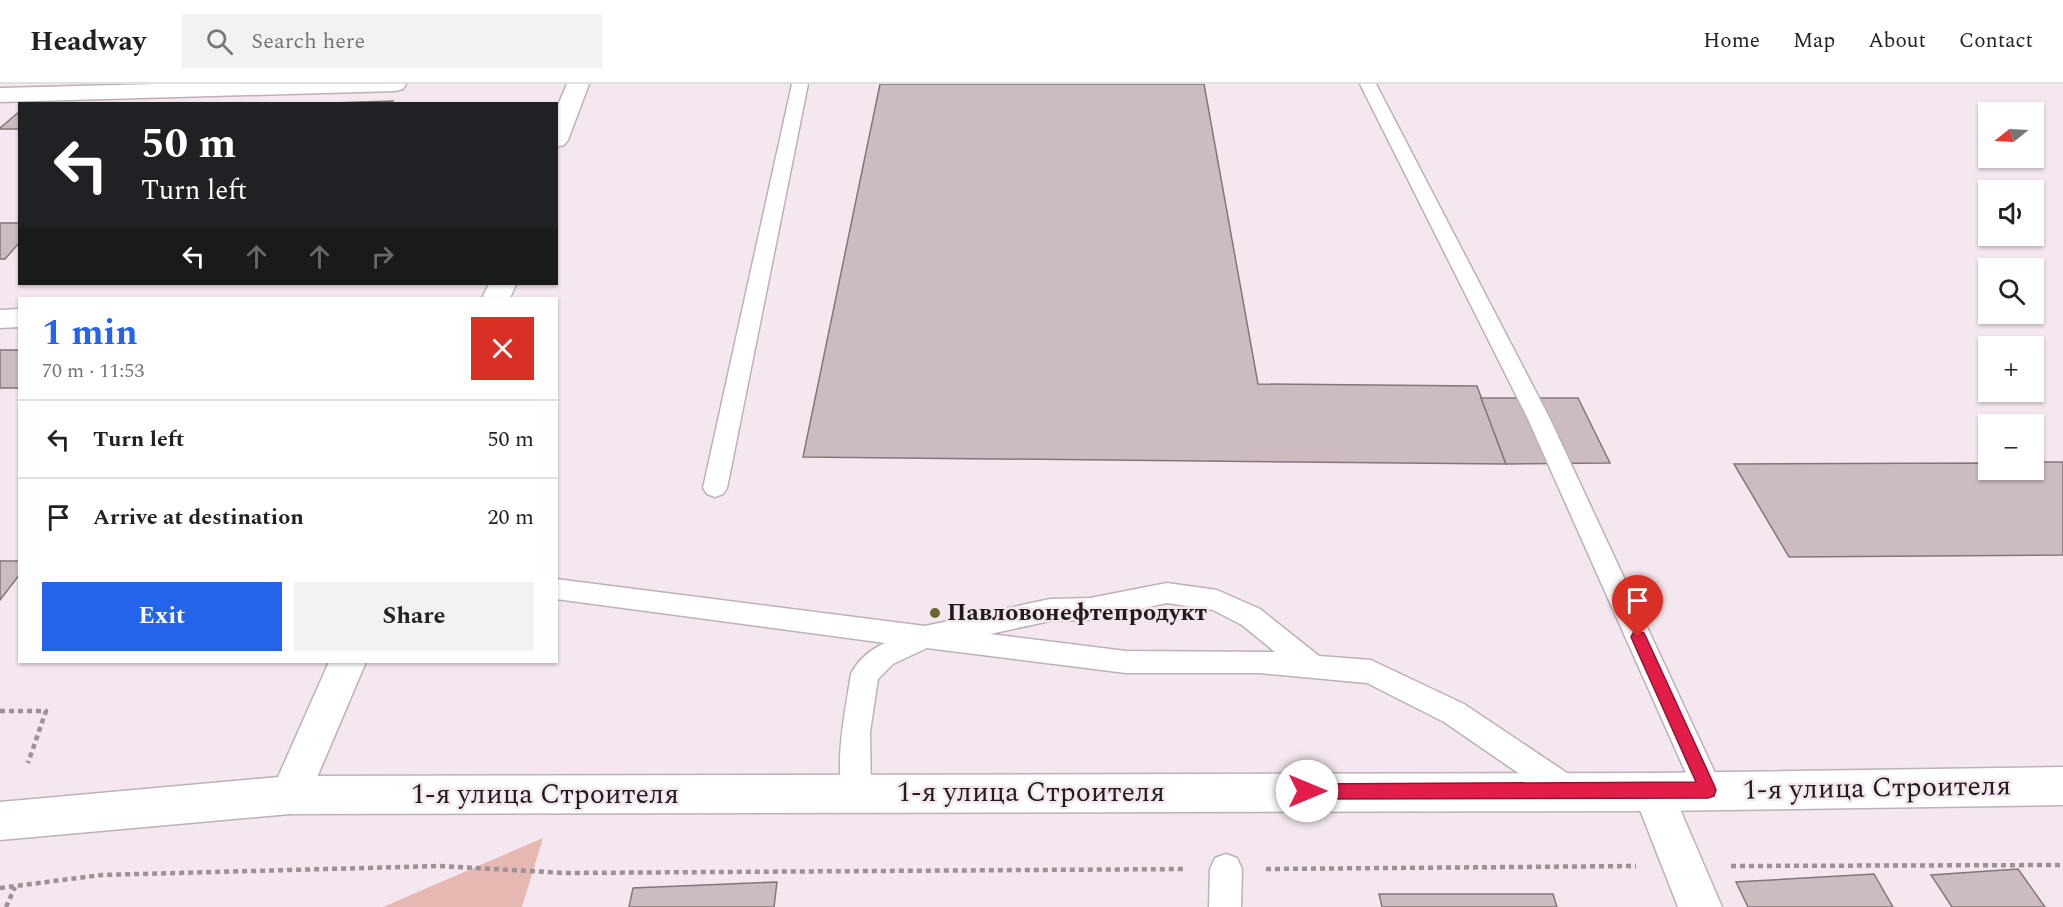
<!DOCTYPE html>
<meta charset="utf-8">
<style>
:root{--surface:#fff;--page:#f2f2f2;--text:#222;--muted:#767676;--line:#e0e0e0;--accent:#2563eb}
body{margin:0;font-family:Spectral,serif;background:var(--page);color:var(--text);height:100vh;display:flex;flex-direction:column;font-size:22px;white-space:nowrap}
*{box-sizing:border-box;margin:0}
p{font-size:20px;color:var(--muted)}
.icon{flex:none;width:33px;height:33px;fill:none;stroke:currentColor;stroke-width:2;stroke-linecap:round;stroke-linejoin:round}
.map{position:relative;flex:1;overflow:hidden}
.details{position:absolute;left:18px;top:213px;width:540px;height:366px;display:flex;flex-direction:column;background:var(--surface);border-radius:0px;box-shadow:0 2px 4px #0004}
.details>*{flex:none}
.guide{position:absolute;left:18px;top:18px;width:540px;height:183px;border-radius:0px;box-shadow:0 2px 4px #0004;background:#202124;color:#fff;overflow:hidden}
.needle{width:39px;rotate:252deg}
.controls{position:absolute;left:1978px;top:18px;display:grid;gap:12px}
.controls a{display:grid;place-items:center;width:66px;height:66px;border-radius:0px;background:var(--surface);box-shadow:0 2px 4px #0004;font-size:30px}
.pin{position:absolute;display:grid;place-items:center;width:51px;height:51px;color:#fff;margin:-62px -26px;border-radius:50% 50% 50% 0;rotate:-45deg;box-shadow:0 0 6px #0007}
.pin .icon{rotate:45deg}
.me{position:absolute;width:66px;margin:-33px;rotate:90deg;stroke-linejoin:round;filter:drop-shadow(0 0 4px #0008)}
.turn{display:flex;align-items:center;gap:21px;height:126px;padding:0 24px;font-size:27px}
.turn .icon{width:78px;height:78px;stroke-width:2.5}
.turn b{display:block;font-size:42px;line-height:51px}
.lanes{display:flex;align-items:center;height:57px;padding:0 24px;background:#0003;justify-content:center;gap:30px;direction:ltr}
.lanes .off{opacity:.35}
.round{display:grid;place-items:center;flex:none;width:63px;height:63px;border-radius:0px;background:var(--page)}
.summary{display:flex;align-items:center;justify-content:space-between;height:102px;padding:0 24px}
h1{font-size:36px;font-weight:700;line-height:45px;color:var(--accent)}
.cta{display:flex;gap:12px;margin-top:auto;padding:12px 24px}
.cta a{flex:1;height:69px;border-radius:0px;background:var(--accent);color:#fff;font-size:24px;font-weight:700;line-height:69px;text-align:center}
.cta a+a{background:var(--page);color:var(--text)}
ul{padding:0;list-style:none}
li{display:flex;align-items:center;gap:18px;height:78px;padding:0 24px;border-top:2px solid var(--line)}
li div{flex:1}
li b{display:block;font-size:22px}
li em{font-style:normal}
header{display:flex;align-items:center;gap:36px;box-sizing:border-box;height:84px;padding:0 30px;background:var(--surface);border-bottom:2px solid var(--line)}
header strong{font-size:28px}
nav{display:flex;gap:33px;margin-inline-start:auto;font-size:21px}
.search{width:420px;height:54px;background:var(--page);display:flex;align-items:center;gap:15px;box-sizing:border-box;padding:0 21px;border-radius:0px;color:var(--muted);font-size:22px}
.map>svg:first-child{display:block}
</style>
<header>
<strong>Headway</strong>
<div class="search"><svg class="icon" aria-label="search" viewBox="0 0 24 24"><circle cx="10" cy="10" r="6"/><path d="M15 15l6 6"/></svg>Search here</div>
<nav><a>Home</a><a>Map</a><a>About</a><a>Contact</a></nav>
</header>
<div class="map">
<svg width="2063" height="823" viewBox="0 0 2063 823">
<rect width="100%" height="100%" fill="#f4e7ef"/>
<path fill="#e6b8b2" d="M 543,754 L 522,823 L 383,823 Z"/>
<g fill="#ccbcbf" stroke="#847678" stroke-width="1.5">
<path d="M 880,0 L 1204,0 L 1258,300 L 1477,302 L 1506,380 L 803,373 Z"/>
<path d="M 393,17 L 391,20 L 331,20 L 331,19 Z"/>
<path d="M 20,27 L 20,45 L 0,45 L 0,44 Z"/>
<path d="M 0,139 L 20,139 L 20,158 L 5,175 L 0,175 Z"/>
<rect x="0" y="266" width="20" height="38"/>
<path d="M 1481,314 L 1578,314 L 1610,379 L 1506,380 Z"/>
<path d="M 2034,378 L 2063,378 L 2063,471 L 1789,473 L 1734,380 L 1989,379 L 1989,386 L 2034,386 Z"/>
<path d="M 0,477 L 20,477 L 20,490 L 0,516 Z"/>
<path d="M 2018,785 L 2045,823 L 1952,823 L 1931,791 Z"/>
<path d="M 1874,790 L 1893,823 L 1748,823 L 1736,798 Z"/>
<path d="M 777,798 L 774,823 L 629,823 L 633,804 Z"/>
<path d="M 1379,810 L 1553,810 L 1557,823 L 1382,823 Z"/>
</g>
<g fill="none" stroke-linecap="round" stroke-linejoin="round">
<g stroke="#bdb0b8" stroke-width="3">
<g id="service">
<path d="M 792,0 L 808,0 L 727,404 L 723,410 L 715,413 L 707,410 L 703,404 Z"/>
<path d="M 1360,0 L 1376,0 L 1550,335 L 1723,706 L 1718,716 L 1708,720 L 1698,716 L 1528,335 Z"/>
<path d="M 556,495 L 925,542 L 1050,515 L 1090,514 L 1167,499 L 1217,506 L 1260,525 L 1319,572 L 1371,576 L 1464,620 L 1579,697 L 1584,707 L 1579,717 L 1569,721 L 1559,717 L 1444,638 L 1367,599 L 1259,589 L 1126,589 L 927,564 L 893,580 L 878,595 L 870,648 L 871,708 L 866,718 L 856,722 L 846,718 C 832,688 846,623 851,590 C 858,576 871,565 885,559 L 556,515 ZM 1167,519 L 1213,526 L 1242,541 L 1275,568 L 1126,567 L 990,550 L 1050,537 L 1090,536 Z"/>
<path d="M 1226,770 L 1237,774 L 1242,785 L 1241,823 L 1209,823 L 1210,785 L 1215,774 Z"/>
</g>
</g>
<g stroke="#bdb0b8" stroke-width="3">
<g id="minor">
<path d="M 155,0 L 406,0 L 403,5 L 395,7 L 0,18 L 0,4 Z"/>
<path d="M 567,0 L 589,0 L 568,56 L 564,61 L 556,63 L 556,26 Z"/>
<path d="M 489,200 L 516,200 L 510,214 L 482,214 Z"/>
<path d="M 20,225 L 20,243 L 0,244 L 0,226 Z"/>
<path d="M 329,578 L 366,578 L 304,724 L 290,730 L 276,724 L 270,711 Z"/>
<path d="M 1653,689 L 1667,695 L 1722,823 L 1678,823 L 1633,708 L 1639,695 Z"/>
</g>
</g>
<g stroke="#bdb0b8" stroke-width="3">
<path id="tertiary" d="M 2063,683 L 2063,721 L 1653,727 L 290,730 L 0,756 L 0,718 L 290,692 L 1653,689 Z"/>
</g>
<g stroke="#9b9197" stroke-width="4.5" stroke-dasharray="5 4" stroke-linecap="butt">
<path d="M 0,627 L 46,627 L 28,679"/>
<path d="M 1731,782 L 2063,781"/>
<path d="M 1266,785 L 1636,782"/>
<path d="M 0,804 L 101,791 L 440,782 L 564,789 L 1186,785"/>
<path d="M 6,823 L 15,803"/>
</g>
<use href="#service" fill="#fff" fill-rule="evenodd"/>
<use href="#minor" fill="#fff" fill-rule="evenodd"/>
<use href="#tertiary" fill="#fff" fill-rule="evenodd"/>
</g>
<path fill="#e11d48" stroke="#92132f" stroke-width="1.5" d="M 1638,547 L 1644,549 L 1646,553 L 1714,701 L 1716,706 L 1714,712 L 1708,714 L 1307,715 L 1301,713 L 1299,707 L 1301,702 L 1307,700 L 1696,698 L 1631,553 L 1633,549 Z"/>
<circle fill="#6f632f" stroke="#f4e7ef" stroke-width="2" cx="935" cy="529" r="6"/>
<g text-anchor="middle" dominant-baseline="central" stroke-width="5" stroke-linejoin="round" paint-order="stroke">
<g font-size="24" font-weight="bold" fill="#201b1e" stroke="#f4e7ef" text-anchor="start">
<text x="947" y="529">Павловонефтепродукт</text>
</g>
<g font-size="28" fill="#201b1e" stroke="#f4e7ef">
<text transform="translate(1877 704) rotate(-1)">1-я улица Строителя</text>
<text x="1031" y="708">1-я улица Строителя</text>
<text x="545" y="710">1-я улица Строителя</text>
</g>
</g>
</svg>
<div class="controls">
<a><svg class="needle" viewBox="-14 -14 28 28"><path d="M0-13l5 13h-10z" fill="#e53935"/><path d="M0 13l5-13h-10z" fill="#767676"/></svg></a>
<a><svg class="icon" aria-label="sound" viewBox="0 0 24 24"><path d="M4 9h4l5-4v14l-5-4H4zM17 9q2 3 0 6"/></svg></a>
<a><svg class="icon" aria-label="search" viewBox="0 0 24 24"><circle cx="10" cy="10" r="6"/><path d="M15 15l6 6"/></svg></a>
<a>+</a>
<a>−</a>
</div>
<div class="pin" style="left:1638px;top:553px;background:#d93025"><svg class="icon" aria-label="arrive" viewBox="0 0 24 24"><path d="M6 21V4h12l-3 4 3 4H6"/></svg></div>
<svg class="me" style="left:1307px;top:707px" viewBox="-20 -20 40 40"><circle r="19" fill="#fff"/><path d="M0-13L10 11 0 6-10 11z" fill="#e11d48"/></svg>
<div class="guide">
<div class="turn"><svg class="icon" aria-label="left" viewBox="0 0 24 24"><path d="M17 20v-9H6M10 6l-5 5 5 5"/></svg><div><b>50 m</b>Turn left</div></div>
<div class="lanes"><svg class="icon" aria-label="left" viewBox="0 0 24 24"><path d="M17 20v-9H6M10 6l-5 5 5 5"/></svg><svg class="icon off" aria-label="ahead" viewBox="0 0 24 24"><path d="M12 20V5M6 11l6-6 6 6"/></svg><svg class="icon off" aria-label="ahead" viewBox="0 0 24 24"><path d="M12 20V5M6 11l6-6 6 6"/></svg><svg class="icon off" aria-label="right" viewBox="0 0 24 24"><path d="M7 20v-9h11M14 6l5 5-5 5"/></svg></div>
</div>
<section class="details">
<div class="summary"><div><h1>1 min</h1><p>70 m · 11:53</p></div><a class="round" style="background:#d93025;color:#fff"><svg class="icon" aria-label="close" viewBox="0 0 24 24"><path d="M6 6l12 12M18 6L6 18"/></svg></a></div>
<ul>
<li><svg class="icon" aria-label="left" viewBox="0 0 24 24"><path d="M17 20v-9H6M10 6l-5 5 5 5"/></svg><div><b>Turn left</b></div><em>50 m</em></li>
<li><svg class="icon" aria-label="arrive" viewBox="0 0 24 24"><path d="M6 21V4h12l-3 4 3 4H6"/></svg><div><b>Arrive at destination</b></div><em>20 m</em></li>
</ul>
<div class="cta"><a>Exit</a><a>Share</a></div>
</section>
</div>
